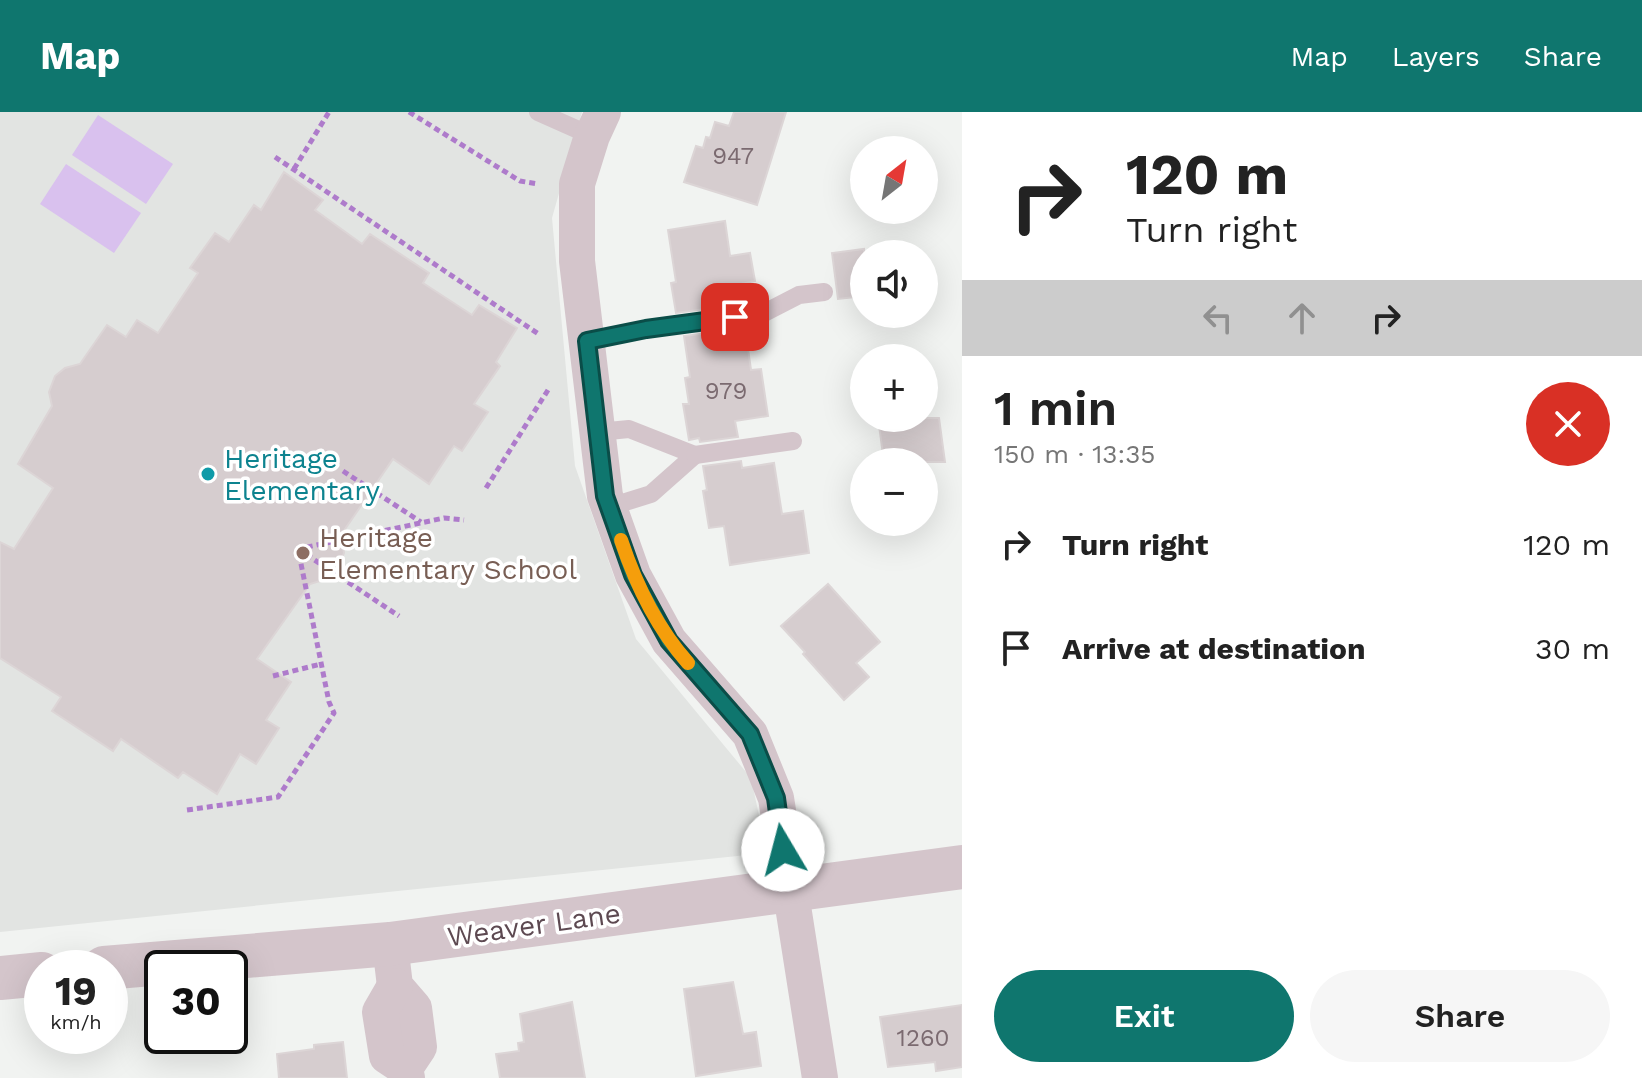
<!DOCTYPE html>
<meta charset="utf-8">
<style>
:root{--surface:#fff;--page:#f6f6f6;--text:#222;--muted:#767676;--accent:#0f766e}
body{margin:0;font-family:"Work Sans",sans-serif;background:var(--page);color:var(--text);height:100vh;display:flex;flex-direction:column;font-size:30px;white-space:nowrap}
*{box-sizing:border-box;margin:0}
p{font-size:26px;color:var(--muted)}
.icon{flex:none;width:44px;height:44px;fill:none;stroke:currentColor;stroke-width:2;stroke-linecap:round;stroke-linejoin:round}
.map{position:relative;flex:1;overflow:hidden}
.sheet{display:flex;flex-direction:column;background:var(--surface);width:680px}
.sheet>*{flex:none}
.hud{background:#fff;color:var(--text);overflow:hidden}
.needle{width:52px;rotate:31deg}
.tools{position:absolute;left:850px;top:24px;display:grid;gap:16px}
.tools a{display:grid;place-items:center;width:88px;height:88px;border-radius:50%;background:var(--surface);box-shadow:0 8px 32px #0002;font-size:40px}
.speed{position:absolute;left:24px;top:838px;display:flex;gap:16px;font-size:40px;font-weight:700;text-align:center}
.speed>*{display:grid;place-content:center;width:104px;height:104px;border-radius:50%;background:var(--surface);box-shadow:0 8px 32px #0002;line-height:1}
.speed small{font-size:20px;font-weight:400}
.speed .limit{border:4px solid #111;border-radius:12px;background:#fff;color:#111}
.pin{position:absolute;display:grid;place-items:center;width:68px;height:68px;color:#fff;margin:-34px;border-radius:16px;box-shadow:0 4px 12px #0006}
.me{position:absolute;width:88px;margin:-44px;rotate:352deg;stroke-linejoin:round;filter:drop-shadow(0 0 6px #0008)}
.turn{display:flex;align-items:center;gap:28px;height:168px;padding:0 32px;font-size:36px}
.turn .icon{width:104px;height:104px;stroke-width:2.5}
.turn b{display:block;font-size:56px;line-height:68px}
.lanes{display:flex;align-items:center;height:76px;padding:0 32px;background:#0003;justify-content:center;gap:40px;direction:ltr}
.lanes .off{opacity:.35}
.round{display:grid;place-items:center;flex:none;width:84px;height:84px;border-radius:42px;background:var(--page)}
.summary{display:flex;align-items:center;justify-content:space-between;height:136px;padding:0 32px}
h1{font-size:48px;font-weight:600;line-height:60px}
.primary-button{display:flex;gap:16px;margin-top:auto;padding:16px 32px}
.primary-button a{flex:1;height:92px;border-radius:48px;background:var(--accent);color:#fff;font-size:32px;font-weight:600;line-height:92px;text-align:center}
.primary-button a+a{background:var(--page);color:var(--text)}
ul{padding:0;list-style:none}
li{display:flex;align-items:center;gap:24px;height:104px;padding:0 32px}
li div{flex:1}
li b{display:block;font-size:30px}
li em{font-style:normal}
header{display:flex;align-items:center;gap:48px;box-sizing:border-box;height:112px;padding:0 40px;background:var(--accent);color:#fff}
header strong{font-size:38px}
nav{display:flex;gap:44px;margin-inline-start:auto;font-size:28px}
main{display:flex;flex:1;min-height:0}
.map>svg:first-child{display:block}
</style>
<header>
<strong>Map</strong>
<nav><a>Map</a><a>Layers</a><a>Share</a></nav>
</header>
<main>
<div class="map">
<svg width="962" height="966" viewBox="0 0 962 966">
<rect width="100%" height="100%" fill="#f1f3f1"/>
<path fill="#e2e4e2" d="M 0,0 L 582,0 L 552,106 L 575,354 L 636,527 L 751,666 L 767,741 L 0,820 Z"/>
<g fill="#d9c1ee">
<path d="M 98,3 L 173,52 L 146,92 L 72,43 Z"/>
<path d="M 66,52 L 141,101 L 114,141 L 40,92 Z"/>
</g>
<g fill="#d6cdcf" stroke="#dcd5d6" stroke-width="2">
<path d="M 734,0 L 786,0 L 757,93 L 684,70 L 696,34 L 703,36 L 706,25 L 710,26 L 715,10 L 729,14 Z"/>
<path d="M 284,60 L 323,88 L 315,98 L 362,132 L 370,122 L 429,161 L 423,171 L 472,203 L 479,193 L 517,216 L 496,250 L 500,254 L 474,292 L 488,300 L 462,339 L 454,334 L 429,372 L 393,347 L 341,423 L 344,441 L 338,457 L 326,467 L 310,472 L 257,547 L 291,570 L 266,608 L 279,616 L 256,652 L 240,642 L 217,682 L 183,660 L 178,666 L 121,627 L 113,639 L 52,599 L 61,585 L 0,546 L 0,430 L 14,437 L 53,376 L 18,352 L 52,294 L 49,280 L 55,264 L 65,256 L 80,252 L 107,213 L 126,225 L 137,208 L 158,221 L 198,161 L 190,156 L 215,121 L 229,130 L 254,93 L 261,98 Z"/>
<path d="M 725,109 L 730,144 L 750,141 L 755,169 L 741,172 L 744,189 L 742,192 L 676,201 L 671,171 L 676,170 L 668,118 Z"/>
<path d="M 864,137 L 864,184 L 838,187 L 832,141 Z"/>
<path d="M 745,216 L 751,258 L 761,257 L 768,304 L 735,309 L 738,325 L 700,330 L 699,326 L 689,328 L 683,292 L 689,292 L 685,266 L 690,265 L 684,224 Z"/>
<path d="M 878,306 L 939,306 L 945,350 L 884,350 Z"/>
<path d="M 741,349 L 742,356 L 774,351 L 782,402 L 803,399 L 809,441 L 730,453 L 724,414 L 709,416 L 703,379 L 707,378 L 703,354 Z"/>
<path d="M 828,472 L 880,530 L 856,551 L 869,565 L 844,588 L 803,542 L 805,540 L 781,514 Z"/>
<path d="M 733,870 L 743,922 L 756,920 L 761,954 L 696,964 L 684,877 Z"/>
<path d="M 572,890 L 585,966 L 500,966 L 496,942 L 519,939 L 518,931 L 524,930 L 520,902 Z"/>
<path d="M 962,893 L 962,955 L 936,959 L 935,950 L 888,955 L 880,905 Z"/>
<path d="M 343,930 L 347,966 L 279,966 L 277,942 L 314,937 L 314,933 Z"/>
</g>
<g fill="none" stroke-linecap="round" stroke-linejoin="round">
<g stroke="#ae7bcb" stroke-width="5" stroke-dasharray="6 4" stroke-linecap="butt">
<path d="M 409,0 L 520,69 L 538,72"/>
<path d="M 275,45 L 540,223"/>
<path d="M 294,57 L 329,0"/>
<path d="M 343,359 L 421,410"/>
<path d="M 486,376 L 548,278"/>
<path d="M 298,437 L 399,504"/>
<path d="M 273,564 L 321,552"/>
<path d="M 187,698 L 278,685 L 334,601 L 329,590 L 298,437 L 444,406 L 464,408"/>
</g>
<g stroke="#d4c5cb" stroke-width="18">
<path d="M 538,0 L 592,24"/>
<path d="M 587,229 L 646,217 L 764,201 L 799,183 L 824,180"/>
<path d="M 598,320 L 629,317 L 695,343 L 651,382 L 609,395"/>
<path d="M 695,343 L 793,329"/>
</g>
<g stroke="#d4c5cb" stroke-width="36">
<path d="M 603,0 L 592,24 L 577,72 L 577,149 L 605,384 L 633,463 L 669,529 L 750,622 L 776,686 L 820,966"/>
<path d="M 390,832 L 395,874 L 414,896 L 419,935 L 405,956"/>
<path d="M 395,874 L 380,900 L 387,944 L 405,956 L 407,966"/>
</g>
<g stroke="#d4c5cb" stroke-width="44">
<path d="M 104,856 L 390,832 L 962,755"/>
<path d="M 0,866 L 42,862"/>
</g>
</g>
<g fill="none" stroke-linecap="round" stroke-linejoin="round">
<g stroke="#0a4d48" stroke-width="20">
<path id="route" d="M 735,205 L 646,217 L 587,229 L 605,384 L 633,463 L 669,529 L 750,622 L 776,686 L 783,738"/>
</g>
<use href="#route" stroke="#0f766e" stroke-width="14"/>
<path stroke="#f59e0b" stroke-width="14" d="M 621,428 C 636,473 657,516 688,551"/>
</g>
<circle fill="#0f9aa8" stroke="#fff" stroke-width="3" cx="208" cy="362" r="8"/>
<circle fill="#8d6e63" stroke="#fff" stroke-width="3" cx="303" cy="441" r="8"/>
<g text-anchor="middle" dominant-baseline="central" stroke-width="7" stroke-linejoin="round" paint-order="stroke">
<g font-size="24" fill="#7b6a70">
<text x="733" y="44">947</text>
<text x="726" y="279">979</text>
<text x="923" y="926">1260</text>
</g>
<g font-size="28" fill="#0d838f" stroke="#fff" text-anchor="start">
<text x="224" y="346">Heritage<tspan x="224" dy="32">Elementary</tspan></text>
</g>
<g font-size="28" fill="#785e54" stroke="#fff" text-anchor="start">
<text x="319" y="425">Heritage<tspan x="319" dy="32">Elementary School</tspan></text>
</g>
<g font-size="28" fill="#5d4951" stroke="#fff">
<text transform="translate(534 813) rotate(-8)">Weaver Lane</text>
</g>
</g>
</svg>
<div class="tools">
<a><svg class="needle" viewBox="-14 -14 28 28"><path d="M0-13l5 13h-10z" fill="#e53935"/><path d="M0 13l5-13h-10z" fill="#767676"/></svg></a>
<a><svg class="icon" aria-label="sound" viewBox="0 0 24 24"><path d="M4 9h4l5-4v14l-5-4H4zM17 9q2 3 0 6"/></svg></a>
<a>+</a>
<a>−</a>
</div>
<div class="speed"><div>19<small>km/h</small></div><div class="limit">30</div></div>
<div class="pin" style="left:735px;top:205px;background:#d93025"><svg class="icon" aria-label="arrive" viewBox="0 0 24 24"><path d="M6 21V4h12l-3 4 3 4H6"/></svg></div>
<svg class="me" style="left:783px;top:738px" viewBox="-20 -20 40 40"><circle r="19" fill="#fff"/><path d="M0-13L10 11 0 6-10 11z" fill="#0f766e"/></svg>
</div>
<section class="sheet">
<div class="hud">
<div class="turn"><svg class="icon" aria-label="right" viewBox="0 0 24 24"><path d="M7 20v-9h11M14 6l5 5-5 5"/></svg><div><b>120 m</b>Turn right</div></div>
<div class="lanes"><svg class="icon off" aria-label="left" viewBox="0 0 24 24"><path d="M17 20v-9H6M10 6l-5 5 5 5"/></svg><svg class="icon off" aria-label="ahead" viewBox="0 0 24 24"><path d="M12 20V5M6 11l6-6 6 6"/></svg><svg class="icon" aria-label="right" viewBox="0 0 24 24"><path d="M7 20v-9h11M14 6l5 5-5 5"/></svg></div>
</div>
<div class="summary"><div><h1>1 min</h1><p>150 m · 13:35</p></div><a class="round" style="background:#d93025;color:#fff"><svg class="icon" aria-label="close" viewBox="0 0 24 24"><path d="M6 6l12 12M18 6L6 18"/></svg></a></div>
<ul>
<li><svg class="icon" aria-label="right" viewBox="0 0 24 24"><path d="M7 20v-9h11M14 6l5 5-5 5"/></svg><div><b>Turn right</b></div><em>120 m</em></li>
<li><svg class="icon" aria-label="arrive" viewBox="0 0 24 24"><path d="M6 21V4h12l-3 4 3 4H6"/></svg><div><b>Arrive at destination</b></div><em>30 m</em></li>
</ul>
<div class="primary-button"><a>Exit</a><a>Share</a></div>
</section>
</main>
